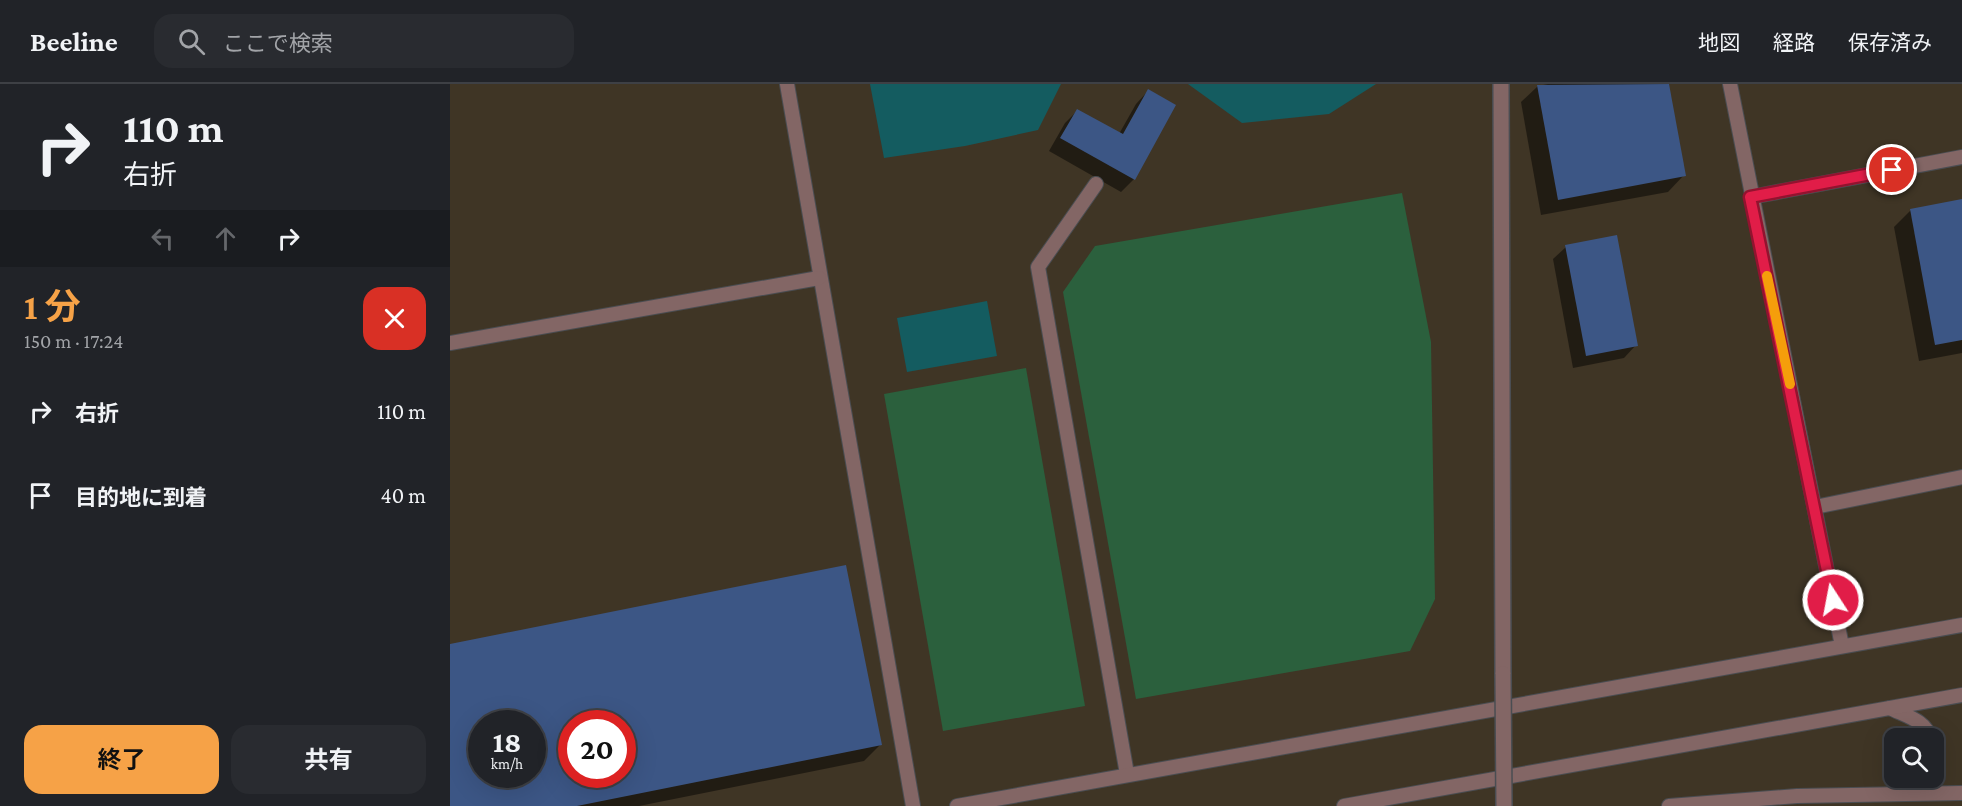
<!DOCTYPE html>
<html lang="ja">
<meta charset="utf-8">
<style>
:root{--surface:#212328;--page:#292b30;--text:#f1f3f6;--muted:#a2a4a8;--line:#3e4045;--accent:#f6a247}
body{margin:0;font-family:"Crimson Pro","Noto Sans JP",serif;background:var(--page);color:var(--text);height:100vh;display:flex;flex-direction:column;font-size:22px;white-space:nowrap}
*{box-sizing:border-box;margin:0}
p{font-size:20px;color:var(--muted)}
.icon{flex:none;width:33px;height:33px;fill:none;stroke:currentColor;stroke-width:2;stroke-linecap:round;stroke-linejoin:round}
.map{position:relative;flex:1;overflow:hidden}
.details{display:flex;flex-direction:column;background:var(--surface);width:450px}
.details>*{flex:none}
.hud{background:#212328;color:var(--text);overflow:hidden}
.controls{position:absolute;left:1434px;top:644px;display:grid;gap:12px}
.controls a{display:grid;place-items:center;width:60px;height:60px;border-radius:12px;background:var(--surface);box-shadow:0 6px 24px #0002,0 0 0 2px var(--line);font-size:30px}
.speed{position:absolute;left:18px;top:626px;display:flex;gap:12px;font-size:30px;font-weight:700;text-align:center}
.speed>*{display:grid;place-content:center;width:78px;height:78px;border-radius:50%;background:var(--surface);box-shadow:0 6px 24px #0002,0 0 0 2px var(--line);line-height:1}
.speed small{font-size:15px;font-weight:400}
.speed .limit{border:9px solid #d22;background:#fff;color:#111}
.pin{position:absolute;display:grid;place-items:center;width:51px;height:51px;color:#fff;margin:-26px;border:3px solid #fff;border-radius:50%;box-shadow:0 2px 6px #0007}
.me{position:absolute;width:66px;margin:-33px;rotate:349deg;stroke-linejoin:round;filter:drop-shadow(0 0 4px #0008)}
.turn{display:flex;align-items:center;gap:21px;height:126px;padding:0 24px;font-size:27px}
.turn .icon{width:78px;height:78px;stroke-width:2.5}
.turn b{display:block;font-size:42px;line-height:51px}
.lanes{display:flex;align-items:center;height:57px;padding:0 24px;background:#0003;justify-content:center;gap:30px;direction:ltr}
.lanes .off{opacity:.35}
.round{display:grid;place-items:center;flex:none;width:63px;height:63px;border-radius:18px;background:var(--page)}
.summary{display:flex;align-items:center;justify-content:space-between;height:102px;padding:0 24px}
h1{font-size:36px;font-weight:700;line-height:45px;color:var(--accent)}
.action{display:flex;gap:12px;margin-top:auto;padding:12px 24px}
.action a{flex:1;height:69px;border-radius:18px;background:var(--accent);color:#111;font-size:24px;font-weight:700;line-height:69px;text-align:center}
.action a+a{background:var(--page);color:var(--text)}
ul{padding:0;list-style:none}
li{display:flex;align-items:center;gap:18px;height:84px;padding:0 24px}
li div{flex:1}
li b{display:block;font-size:22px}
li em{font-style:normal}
header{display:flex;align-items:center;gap:36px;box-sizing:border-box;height:84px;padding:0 30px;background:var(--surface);border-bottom:2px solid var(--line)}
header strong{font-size:28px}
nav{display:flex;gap:33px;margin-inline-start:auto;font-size:21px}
.search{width:420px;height:54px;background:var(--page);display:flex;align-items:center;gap:15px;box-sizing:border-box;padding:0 21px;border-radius:18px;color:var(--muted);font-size:22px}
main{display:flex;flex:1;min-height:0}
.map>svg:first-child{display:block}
</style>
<header>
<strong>Beeline</strong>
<div class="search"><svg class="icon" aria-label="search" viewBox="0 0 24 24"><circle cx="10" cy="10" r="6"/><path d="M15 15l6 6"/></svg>ここで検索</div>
<nav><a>地図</a><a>経路</a><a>保存済み</a></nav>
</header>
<main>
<section class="details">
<div class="hud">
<div class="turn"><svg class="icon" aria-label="right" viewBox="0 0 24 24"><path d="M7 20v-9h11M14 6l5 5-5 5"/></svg><div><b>110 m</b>右折</div></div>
<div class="lanes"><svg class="icon off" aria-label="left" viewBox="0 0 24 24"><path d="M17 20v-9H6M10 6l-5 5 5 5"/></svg><svg class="icon off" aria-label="ahead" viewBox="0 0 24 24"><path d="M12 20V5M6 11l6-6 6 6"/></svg><svg class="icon" aria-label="right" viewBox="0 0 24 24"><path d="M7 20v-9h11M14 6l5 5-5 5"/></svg></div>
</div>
<div class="summary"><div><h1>1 分</h1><p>150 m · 17:24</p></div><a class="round" style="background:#d93025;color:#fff"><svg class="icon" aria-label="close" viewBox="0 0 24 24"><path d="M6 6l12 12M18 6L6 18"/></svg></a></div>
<ul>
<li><svg class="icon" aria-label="right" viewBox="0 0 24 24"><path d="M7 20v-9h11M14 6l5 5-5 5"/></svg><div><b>右折</b></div><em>110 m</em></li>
<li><svg class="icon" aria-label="arrive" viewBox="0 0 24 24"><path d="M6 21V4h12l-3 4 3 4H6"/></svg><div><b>目的地に到着</b></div><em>40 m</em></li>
</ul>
<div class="action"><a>終了</a><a>共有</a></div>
</section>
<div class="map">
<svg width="1512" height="722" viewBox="0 0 1512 722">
<rect width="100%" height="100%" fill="#2c2f35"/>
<path fill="#3f3525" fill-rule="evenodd" d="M 0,0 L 1512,0 L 1512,722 L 0,722 ZM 32,639 L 82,639 L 82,690 L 32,690 ZM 122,639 L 172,639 L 172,690 L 122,690 ZM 1444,654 L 1484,654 L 1484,693 L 1444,693 Z"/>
<g fill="#2b603d">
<path d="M 952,109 L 981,258 L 985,515 L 960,567 L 686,615 L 613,208 L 645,162 Z"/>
<path d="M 576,284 L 635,622 L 493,647 L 434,310 Z"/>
</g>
<g fill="#145c60">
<path d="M 420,0 L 611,0 L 588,46 L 515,62 L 434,74 Z"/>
<path d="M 738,0 L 926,0 L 879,30 L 792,39 Z"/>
<path d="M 537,217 L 547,272 L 457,288 L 447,234 Z"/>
</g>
<g fill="#0007" fill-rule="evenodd">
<path d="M 1098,0 L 1218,0 L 1234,91 L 1218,108 L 1091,131 L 1071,18 L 1088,2 Z"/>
<path d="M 698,7 L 684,95 L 671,108 L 599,67 L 615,39 L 627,27 L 669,50 L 686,20 Z"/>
<path d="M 1512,117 L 1512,269 L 1469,277 L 1444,143 L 1461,126 Z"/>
<path d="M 1116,163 L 1186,261 L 1174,274 L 1123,284 L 1103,175 Z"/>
<path d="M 0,562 L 431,660 L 414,677 L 189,722 L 0,722 ZM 32,639 L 82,639 L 82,690 L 32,690 ZM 122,639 L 172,639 L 172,690 L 122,690 Z"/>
</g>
<g fill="#3c5685" fill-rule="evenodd">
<path d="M 1219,0 L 1236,92 L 1108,116 L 1087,1 Z"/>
<path d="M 698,5 L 726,21 L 685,96 L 610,54 L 627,25 L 673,50 Z"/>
<path d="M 1512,115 L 1512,256 L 1485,261 L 1460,125 Z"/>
<path d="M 1167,151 L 1188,262 L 1136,272 L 1115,161 Z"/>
<path d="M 396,481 L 432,661 L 127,722 L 0,722 L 0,560 ZM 32,639 L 82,639 L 82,690 L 32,690 ZM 122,639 L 172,639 L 172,690 L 122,690 Z"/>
</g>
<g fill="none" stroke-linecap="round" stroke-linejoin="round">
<g stroke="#4a4d52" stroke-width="16">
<g id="service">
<path d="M 337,0 L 463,722"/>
<path d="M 1280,0 L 1392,562"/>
<path d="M 646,100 L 588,183 L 677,690"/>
<path d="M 1301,113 L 1512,73"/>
<path d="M 0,259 L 369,194"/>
<path d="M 1365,423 L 1512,393"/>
<path d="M 1440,624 C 1453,631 1478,637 1479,654"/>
<path d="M 1448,708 L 1471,693"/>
<path d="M 507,722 L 1512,541"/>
<path d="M 894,722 L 1512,611"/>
<path d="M 1219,722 L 1347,712 L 1512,709"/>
</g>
</g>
<g stroke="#4a4d52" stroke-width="18">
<path id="tertiary" d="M 1051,0 L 1053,590"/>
</g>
<use href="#service" stroke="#836665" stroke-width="14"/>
<use href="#tertiary" stroke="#836665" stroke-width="15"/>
<g stroke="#4a4d52" stroke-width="18" stroke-linecap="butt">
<path id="tertiary-bridge" d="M 1053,590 L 1054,722"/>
</g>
<use href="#tertiary-bridge" stroke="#836665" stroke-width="15"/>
</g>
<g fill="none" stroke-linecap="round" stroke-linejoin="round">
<g stroke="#92132f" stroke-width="15">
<path id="route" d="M 1383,516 L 1300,113 L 1442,86"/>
</g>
<use href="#route" stroke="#e11d48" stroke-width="10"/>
<path stroke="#f59e0b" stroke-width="10" d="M 1317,192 L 1340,300"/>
</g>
</svg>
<div class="controls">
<a><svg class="icon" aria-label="search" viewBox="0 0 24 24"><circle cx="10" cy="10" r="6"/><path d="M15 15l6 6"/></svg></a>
</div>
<div class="speed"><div>18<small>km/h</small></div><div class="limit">20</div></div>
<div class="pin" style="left:1442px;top:86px;background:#d93025"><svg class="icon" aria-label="arrive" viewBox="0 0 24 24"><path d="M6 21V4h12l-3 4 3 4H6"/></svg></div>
<svg class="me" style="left:1383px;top:516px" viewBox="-20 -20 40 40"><circle r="17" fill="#e11d48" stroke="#fff" stroke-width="3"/><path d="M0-11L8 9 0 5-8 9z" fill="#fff"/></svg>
</div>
</main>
